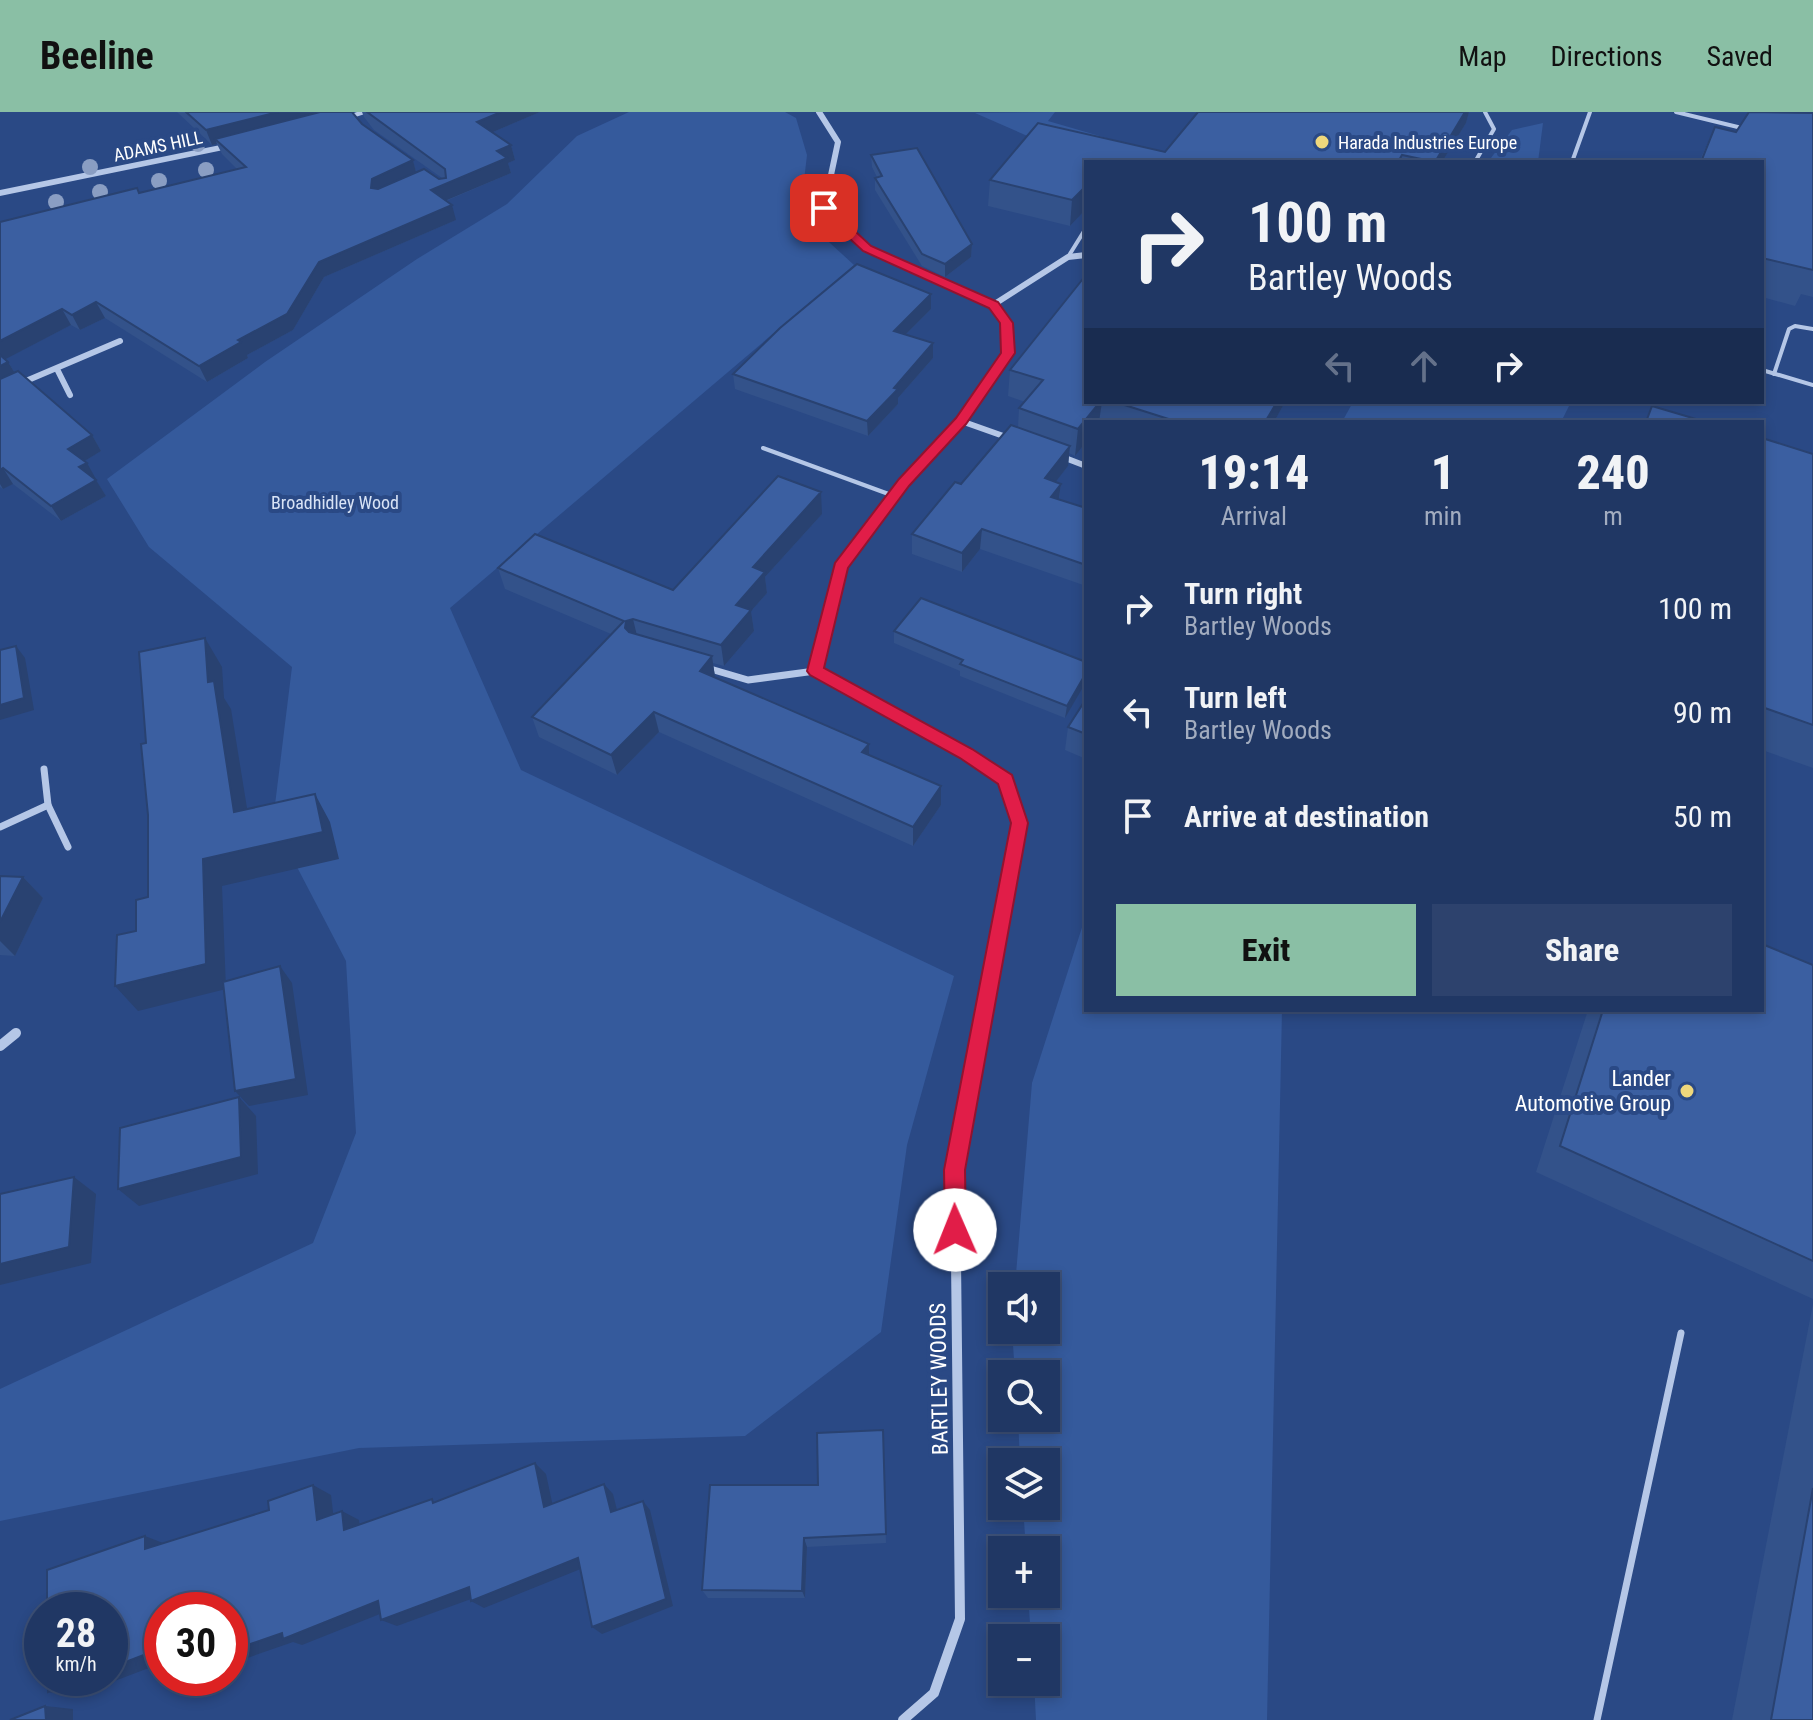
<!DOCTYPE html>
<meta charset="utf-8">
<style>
:root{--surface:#203764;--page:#2d426d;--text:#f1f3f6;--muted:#a2acbf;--line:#3d5178;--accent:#8abfa5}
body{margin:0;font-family:"Roboto Condensed",sans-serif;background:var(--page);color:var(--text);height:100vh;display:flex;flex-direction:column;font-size:30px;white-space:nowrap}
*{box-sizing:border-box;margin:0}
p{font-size:26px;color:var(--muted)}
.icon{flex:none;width:44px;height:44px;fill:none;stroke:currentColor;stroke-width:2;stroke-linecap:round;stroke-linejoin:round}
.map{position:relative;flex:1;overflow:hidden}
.details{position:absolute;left:1084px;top:308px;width:680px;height:592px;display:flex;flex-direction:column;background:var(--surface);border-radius:0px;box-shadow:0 4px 12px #0003,0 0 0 2px var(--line)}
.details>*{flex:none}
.guide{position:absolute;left:1084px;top:48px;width:680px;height:244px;border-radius:0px;box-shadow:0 4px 12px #0003,0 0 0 2px var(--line);background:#203764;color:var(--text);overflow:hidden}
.tools{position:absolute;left:988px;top:1160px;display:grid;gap:16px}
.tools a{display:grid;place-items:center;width:72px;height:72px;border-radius:0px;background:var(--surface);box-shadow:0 4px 12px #0003,0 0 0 2px var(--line);font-size:40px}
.speed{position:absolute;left:24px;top:1480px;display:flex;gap:16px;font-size:40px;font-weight:700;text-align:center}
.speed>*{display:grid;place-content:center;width:104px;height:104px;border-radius:50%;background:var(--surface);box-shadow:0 4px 12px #0003,0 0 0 2px var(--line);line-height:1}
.speed small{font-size:20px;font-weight:400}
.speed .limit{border:12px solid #d22;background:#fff;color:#111}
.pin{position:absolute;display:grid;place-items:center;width:68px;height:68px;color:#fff;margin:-34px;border-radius:16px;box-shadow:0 4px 12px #0006}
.me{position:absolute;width:88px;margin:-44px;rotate:359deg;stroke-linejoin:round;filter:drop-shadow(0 0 6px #0008)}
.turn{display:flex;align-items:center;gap:28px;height:168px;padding:0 32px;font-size:36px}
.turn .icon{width:104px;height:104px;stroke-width:2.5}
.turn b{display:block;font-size:56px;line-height:68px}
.lanes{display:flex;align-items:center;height:76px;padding:0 32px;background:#0003;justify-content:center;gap:40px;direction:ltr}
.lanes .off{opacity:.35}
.eta{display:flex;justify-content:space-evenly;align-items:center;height:136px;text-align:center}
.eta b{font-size:48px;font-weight:800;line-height:56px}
.action{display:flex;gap:16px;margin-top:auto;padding:16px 32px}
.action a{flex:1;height:92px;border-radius:0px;background:var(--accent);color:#111;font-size:32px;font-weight:800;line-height:92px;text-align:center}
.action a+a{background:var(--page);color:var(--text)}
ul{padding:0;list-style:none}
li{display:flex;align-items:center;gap:24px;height:104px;padding:0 32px}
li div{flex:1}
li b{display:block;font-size:30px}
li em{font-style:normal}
header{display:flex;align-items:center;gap:48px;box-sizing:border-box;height:112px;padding:0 40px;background:var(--accent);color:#111}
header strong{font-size:38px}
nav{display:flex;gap:44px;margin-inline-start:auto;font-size:28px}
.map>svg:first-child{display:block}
</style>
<header>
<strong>Beeline</strong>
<nav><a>Map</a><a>Directions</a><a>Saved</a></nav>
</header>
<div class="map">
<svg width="1813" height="1608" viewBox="0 0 1813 1608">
<rect width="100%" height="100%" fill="#2a4985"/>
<g fill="#355a9c">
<path d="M 629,0 L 785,0 L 796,6 L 807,43 L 803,77 L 807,110 L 854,153 L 450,496 L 521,658 L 954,864 L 907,1033 L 881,1220 L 745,1324 L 359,1336 L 0,1409 L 0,1277 L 313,1131 L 356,1021 L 346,849 L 273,709 L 292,555 L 149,435 L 107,367 L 265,250 L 417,147 L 507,92 L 577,24 Z"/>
<path d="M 1055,0 L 1048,9 L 1189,50 L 1048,33 L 975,1 Z"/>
<path d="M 1543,11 L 1538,50 L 1488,50 L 1512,18 Z"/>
<path d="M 1353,290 L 1571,290 L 1561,310 L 1342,310 Z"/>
<path d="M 1086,803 L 1086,898 L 1282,898 L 1267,1608 L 1036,1608 L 1034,1570 L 1046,1570 L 1046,1526 L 1031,1526 L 1028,1482 L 1046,1482 L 1046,1438 L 1026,1438 L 1023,1394 L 1046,1394 L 1046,1350 L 1020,1350 L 1018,1306 L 1046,1306 L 1046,1262 L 1015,1262 L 1012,1218 L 1046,1218 L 1046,1174 L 1015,1174 L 1032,971 Z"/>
</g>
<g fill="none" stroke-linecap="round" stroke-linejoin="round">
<g stroke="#b5c7e7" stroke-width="4">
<path d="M 1676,0 L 1746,17"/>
<path d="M 1475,50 L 1494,17 L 1485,0"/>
<path d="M 1572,50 L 1590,0"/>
<path d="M 1068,145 L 1086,116"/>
<path d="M 1762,258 L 1813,273"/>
<path d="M 1774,262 L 1789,217 L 1795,214 L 1813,217"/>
<path d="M 763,336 L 894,384"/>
</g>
<path stroke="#b5c7e7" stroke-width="7" d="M 1597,1608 L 1681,1221"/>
<g stroke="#b5c7e7" stroke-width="6">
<path d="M 819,0 L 838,30 L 824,96 L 867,136 L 993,193 L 1007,211 L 1008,241 L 961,309 L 886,394"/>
<path d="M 993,193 L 1068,145 L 1086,143"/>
<path d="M 57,257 L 70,283"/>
<path d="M 0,280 L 120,229"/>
<path d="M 961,309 L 1009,326"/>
<path d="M 1060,344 L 1086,354"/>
</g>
<g stroke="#b5c7e7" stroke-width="7">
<path d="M 888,392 L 840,455 L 815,559 L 966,642 L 1006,668 L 1020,711 L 982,916"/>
<path d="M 707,556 L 748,568 L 815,559"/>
<path d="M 44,657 L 48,693"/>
<path d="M 0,715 L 48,693 L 68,735"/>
</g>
<g stroke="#b5c7e7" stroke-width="10">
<path d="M 0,934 L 16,921"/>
<path d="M 903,1608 L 934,1581 L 960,1507 L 955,1058 L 982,914"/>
</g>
<g fill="#b5c7e7" fill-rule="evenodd">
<path d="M 357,0 L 371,0 L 337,11 L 333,8 Z"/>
<path d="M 235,30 L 238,31 L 238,35 L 0,84 L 0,78 Z"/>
</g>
</g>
<g fill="#8a9ec3">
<circle cx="198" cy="33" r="7"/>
<circle cx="90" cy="55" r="8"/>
<circle cx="206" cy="58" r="8"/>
<circle cx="159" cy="69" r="8"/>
<circle cx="100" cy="80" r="8"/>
<circle cx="56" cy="90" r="8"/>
</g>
<g fill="#33528a">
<path d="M 177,0 L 352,0 L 362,12 L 413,48 L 416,60 L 439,67 L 442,66 L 374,18 L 364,5 L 362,0 L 540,0 L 493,20 L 511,33 L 515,48 L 508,51 L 511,61 L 446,89 L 456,108 L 324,165 L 293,218 L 247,243 L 248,246 L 207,270 L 105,206 L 80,218 L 71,213 L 5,247 L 8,250 L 15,261 L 92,323 L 101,339 L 84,349 L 96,367 L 95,367 L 106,384 L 61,409 L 13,372 L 3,377 L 0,375 L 0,110 L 139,81 L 237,57 L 222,42 L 217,32 L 212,33 Z"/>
<path d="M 1198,0 L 1469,0 L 1466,11 L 1442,50 L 1086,50 L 1086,97 L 1070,114 L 988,94 L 990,68 L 1038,11 L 1165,40 Z"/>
<path d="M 1749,0 L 1813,0 L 1813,185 L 1801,182 L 1795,194 L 1762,185 L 1762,50 L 1699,50 L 1715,15 L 1736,20 Z"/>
<path d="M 871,43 L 972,132 L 971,145 L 945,165 L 922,154 L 875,78 L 875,66 L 877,65 L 872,55 Z"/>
<path d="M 1086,163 L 1086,290 L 1285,290 L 1274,310 L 1086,310 L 1086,330 L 1075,344 L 1069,341 L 1068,354 L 1055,370 L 1061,372 L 1059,388 L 1086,396 L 1086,474 L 980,437 L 962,460 L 912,442 L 912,422 L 1018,315 L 1019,296 L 1025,290 L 1008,284 L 1010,258 Z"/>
<path d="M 931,182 L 931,197 L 905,223 L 933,246 L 898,286 L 898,292 L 868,324 L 735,277 L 733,262 Z"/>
<path d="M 1762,326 L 1813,342 L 1813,656 L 1762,638 Z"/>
<path d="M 822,402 L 765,465 L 767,481 L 751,499 L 754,519 L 724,554 L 713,551 L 715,565 L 869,632 L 869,643 L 941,693 L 913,734 L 659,620 L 617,663 L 539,625 L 532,605 L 611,522 L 505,477 L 498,456 L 673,478 Z"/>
<path d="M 894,519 L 1086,550 L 1065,606 L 960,564 L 960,559 L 894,531 Z"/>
<path d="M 1086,587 L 1086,647 L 1065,638 L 1068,615 Z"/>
<path d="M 0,764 L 23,765 L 43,786 L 15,844 L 0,843 Z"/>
<path d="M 1813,853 L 1813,1187 L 1536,1060 L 1588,898 L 1762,898 Z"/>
<path d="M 1813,1192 L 1813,1608 L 1732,1608 Z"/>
<path d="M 883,1318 L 886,1431 L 807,1435 L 805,1486 L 708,1486 L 702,1478 L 818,1373 Z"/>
</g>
<g fill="#294271">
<path d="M 278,0 L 345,0 L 215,27 L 217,32 L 212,33 L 206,18 Z"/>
<path d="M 501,0 L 540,0 L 481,25 L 477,10 Z"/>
<path d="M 1465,0 L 1469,0 L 1466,11 L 1442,50 L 1435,50 Z"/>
<path d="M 511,33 L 515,48 L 508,51 L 511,61 L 435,93 L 431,78 L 497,39 Z"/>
<path d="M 413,48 L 417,64 L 376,91 L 371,76 L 372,67 Z"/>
<path d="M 1086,74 L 1086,97 L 1070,114 L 1072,88 Z"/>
<path d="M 452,93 L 456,108 L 324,165 L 293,218 L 247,243 L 248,246 L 207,270 L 199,254 L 238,228 L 319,150 Z"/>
<path d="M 972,132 L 971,145 L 945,165 L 945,152 Z"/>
<path d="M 931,182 L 931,197 L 894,234 L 894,219 Z"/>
<path d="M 96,190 L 105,206 L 80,218 L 72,203 Z"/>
<path d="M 62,197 L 71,213 L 0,250 L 0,229 Z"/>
<path d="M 933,231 L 933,246 L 898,286 L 898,292 L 868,324 L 867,309 L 894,276 Z"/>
<path d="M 8,250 L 18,266 L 0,274 L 0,254 Z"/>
<path d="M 1100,290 L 1102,290 L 1099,310 L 1086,310 L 1086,330 L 1075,344 L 1078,317 Z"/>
<path d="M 1277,290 L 1285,290 L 1274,310 L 1265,310 Z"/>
<path d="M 92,323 L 101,339 L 78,353 L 68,337 Z"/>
<path d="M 1070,334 L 1068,354 L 1043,386 L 1045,366 Z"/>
<path d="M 87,351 L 96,367 L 89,371 L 79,355 Z"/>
<path d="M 3,356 L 13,372 L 3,377 L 0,372 L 0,358 Z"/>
<path d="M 96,368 L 106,384 L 61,409 L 51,394 Z"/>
<path d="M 1061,372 L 1058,392 L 1051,385 Z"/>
<path d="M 821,380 L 822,402 L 765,465 L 767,481 L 751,499 L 754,519 L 724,554 L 721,533 L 736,493 L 753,455 Z"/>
<path d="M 982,417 L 980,437 L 962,460 L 962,441 Z"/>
<path d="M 633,507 L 638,528 L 625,516 L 626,509 Z"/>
<path d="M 205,526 L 222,555 L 224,586 L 231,597 L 252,727 L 234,700 L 208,570 Z"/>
<path d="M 16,534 L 25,546 L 34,598 L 0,608 L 0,593 Z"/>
<path d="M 712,544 L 715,565 L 700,559 Z"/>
<path d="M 1086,561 L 1086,570 L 1065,606 L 1067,594 Z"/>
<path d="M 654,600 L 659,620 L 617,663 L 611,643 Z"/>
<path d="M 869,632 L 869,651 L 862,640 Z"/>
<path d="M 941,674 L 941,693 L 913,734 L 913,715 Z"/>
<path d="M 315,682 L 330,710 L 339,747 L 222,774 L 226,877 L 138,899 L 115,874 L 203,747 Z"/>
<path d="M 23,765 L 43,786 L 15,844 L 0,829 L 0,810 Z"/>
<path d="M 280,854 L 292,871 L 308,983 L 249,994 L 235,979 Z"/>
<path d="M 239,985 L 256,1004 L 258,1062 L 139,1094 L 118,1077 Z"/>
<path d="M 74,1065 L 96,1082 L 91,1151 L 0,1173 L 0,1152 Z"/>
<path d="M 535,1351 L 546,1362 L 555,1404 L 544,1395 Z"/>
<path d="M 604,1372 L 613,1382 L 620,1410 L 611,1400 Z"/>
<path d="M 313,1373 L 331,1383 L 335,1417 L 317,1408 Z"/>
<path d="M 643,1389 L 650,1398 L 673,1494 L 602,1522 L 592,1515 Z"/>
<path d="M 342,1399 L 359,1408 L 361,1427 L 344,1418 Z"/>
<path d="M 145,1424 L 168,1433 L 145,1437 Z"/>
<path d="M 804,1426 L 807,1435 L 805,1486 L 802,1479 Z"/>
<path d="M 578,1446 L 588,1454 L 484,1496 L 471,1489 Z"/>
<path d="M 469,1475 L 482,1483 L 397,1514 L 381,1508 Z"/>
<path d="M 378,1489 L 395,1496 L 302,1533 L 293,1530 L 230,1552 L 230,1539 Z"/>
<path d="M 162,1536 L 162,1551 L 75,1584 L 48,1580 L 84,1566 L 110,1566 L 110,1556 Z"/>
<path d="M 45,1594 L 73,1597 L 73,1608 L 46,1608 Z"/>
</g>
<g fill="#3b5fa1" stroke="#294271" stroke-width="2">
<path d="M 186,0 L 278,0 L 206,18 Z"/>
<path d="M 320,0 L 352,0 L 362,12 L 413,48 L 372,67 L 371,76 L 378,77 L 424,57 L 439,67 L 446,66 L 445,57 L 367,0 L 501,0 L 477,10 L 511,33 L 497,39 L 507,46 L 431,78 L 452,93 L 319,150 L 287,202 L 238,228 L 241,230 L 199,254 L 96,190 L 72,203 L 62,197 L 0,229 L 0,110 L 137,76 L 139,81 L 246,55 L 215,27 Z"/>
<path d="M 1198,0 L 1465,0 L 1435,50 L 1402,43 L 1398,50 L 1086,50 L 1086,74 L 1072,88 L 990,68 L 1038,11 L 1165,40 Z"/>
<path d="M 1749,0 L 1813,1 L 1813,158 L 1762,146 L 1762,50 L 1701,50 L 1715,15 L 1736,20 Z"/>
<path d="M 917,36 L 972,132 L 945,152 L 922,142 L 875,66 L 882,64 L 871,43 Z"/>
<path d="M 857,152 L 931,182 L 894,219 L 933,231 L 894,276 L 898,277 L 867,309 L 733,262 L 780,216 Z"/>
<path d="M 1086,163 L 1086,290 L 1100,290 L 1078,317 L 1019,296 L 1043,268 L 1010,258 Z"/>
<path d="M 0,243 L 8,250 L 0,254 Z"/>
<path d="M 18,259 L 92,323 L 68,337 L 87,351 L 79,355 L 96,368 L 51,394 L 3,356 L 0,358 L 0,267 Z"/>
<path d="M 1115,290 L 1277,290 L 1265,310 L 1178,310 Z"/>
<path d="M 1652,294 L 1706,310 L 1646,310 Z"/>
<path d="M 1011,313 L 1070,334 L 1045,366 L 1061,372 L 1051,385 L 1086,396 L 1086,453 L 982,417 L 962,441 L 912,422 L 955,370 L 961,372 Z"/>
<path d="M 1762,326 L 1813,342 L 1813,613 L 1762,595 Z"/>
<path d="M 778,364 L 821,380 L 753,455 L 765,460 L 736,493 L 751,498 L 721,533 L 633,507 L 626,509 L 625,516 L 629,520 L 712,544 L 700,559 L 869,632 L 862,640 L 941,674 L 913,715 L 654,600 L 611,643 L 532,605 L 624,509 L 498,456 L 535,422 L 673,478 Z"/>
<path d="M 921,486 L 1086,550 L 1086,561 L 1067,594 L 960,552 L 963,548 L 894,519 Z"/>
<path d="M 205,526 L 208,570 L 214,569 L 234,700 L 315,682 L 323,720 L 203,747 L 206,852 L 115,874 L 117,823 L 136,819 L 136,788 L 148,785 L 148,703 L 141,632 L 146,631 L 139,540 Z"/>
<path d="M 16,534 L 24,586 L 0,593 L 0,538 Z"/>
<path d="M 1086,587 L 1086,622 L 1068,615 Z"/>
<path d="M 0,764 L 23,765 L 0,810 Z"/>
<path d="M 1762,832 L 1813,853 L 1813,1149 L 1560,1034 L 1603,898 L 1762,898 Z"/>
<path d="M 280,854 L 296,967 L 235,979 L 223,870 Z"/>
<path d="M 239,985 L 241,1045 L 118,1077 L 120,1016 Z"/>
<path d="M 74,1065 L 69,1135 L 0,1152 L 0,1082 Z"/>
<path d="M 883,1318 L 886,1422 L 804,1426 L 802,1479 L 702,1478 L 710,1373 L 818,1373 L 817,1321 Z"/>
<path d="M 535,1351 L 544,1395 L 604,1372 L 611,1400 L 643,1389 L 666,1487 L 592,1515 L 578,1446 L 471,1489 L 469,1475 L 381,1508 L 378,1489 L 283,1527 L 282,1521 L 230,1539 L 230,1498 L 162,1498 L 162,1536 L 110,1556 L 110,1498 L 47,1498 L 47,1458 L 145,1424 L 145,1437 L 269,1398 L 268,1389 L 313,1373 L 317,1408 L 342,1399 L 344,1418 L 432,1387 L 433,1391 Z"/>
<path d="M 1813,1376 L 1813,1608 L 1771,1608 Z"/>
<path d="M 48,1566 L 84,1566 L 48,1580 Z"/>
<path d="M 45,1594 L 46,1608 L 10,1608 Z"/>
</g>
<path fill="#e11d48" stroke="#92132f" stroke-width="2" d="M 820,94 L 828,94 L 871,134 L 998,190 L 1013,211 L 1015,241 L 966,312 L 909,374 L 848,456 L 824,556 L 972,637 L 1012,663 L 1028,711 L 965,1058 L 966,1118 L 963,1125 L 955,1128 L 948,1125 L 945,1118 L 944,1058 L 1011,711 L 998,672 L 960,646 L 810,563 L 807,559 L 835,451 L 899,367 L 956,306 L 1001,241 L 1000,211 L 989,196 L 863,139 L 820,99 Z"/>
<g fill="#eed77c" stroke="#2a4985" stroke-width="3">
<circle cx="1322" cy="30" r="8"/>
<circle cx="1687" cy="979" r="8"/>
</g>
<g text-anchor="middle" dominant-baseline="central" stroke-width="8" stroke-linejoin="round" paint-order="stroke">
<g font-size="18" fill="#fff" stroke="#2a4985" text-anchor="start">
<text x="1338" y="30">Harada Industries Europe</text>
</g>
<g font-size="18" fill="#fff" stroke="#2a4985">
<text transform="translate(158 34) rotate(-12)">ADAMS HILL</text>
</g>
<g font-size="18" fill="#d8e3f6" stroke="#2a4985">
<text x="335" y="390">Broadhidley Wood</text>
</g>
<g font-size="22" fill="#fff" stroke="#2a4985" text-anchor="end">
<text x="1671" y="966">Lander<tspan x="1671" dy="25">Automotive Group</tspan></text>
</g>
<g font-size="22" fill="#fff" stroke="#2a4985">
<text transform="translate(939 1267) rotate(-91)">BARTLEY WOODS</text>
</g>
</g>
</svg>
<div class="tools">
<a><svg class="icon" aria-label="sound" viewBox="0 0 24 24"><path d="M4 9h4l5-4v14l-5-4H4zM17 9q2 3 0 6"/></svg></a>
<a><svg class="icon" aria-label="search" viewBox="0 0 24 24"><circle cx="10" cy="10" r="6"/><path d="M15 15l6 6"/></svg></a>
<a><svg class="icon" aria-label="layers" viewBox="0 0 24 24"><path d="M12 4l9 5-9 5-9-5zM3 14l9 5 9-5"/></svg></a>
<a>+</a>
<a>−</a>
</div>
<div class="speed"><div>28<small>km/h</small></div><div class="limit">30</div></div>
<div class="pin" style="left:824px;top:96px;background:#d93025"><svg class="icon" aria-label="arrive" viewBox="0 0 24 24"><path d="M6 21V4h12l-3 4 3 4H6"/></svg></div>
<svg class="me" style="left:955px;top:1118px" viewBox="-20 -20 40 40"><circle r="19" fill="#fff"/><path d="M0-13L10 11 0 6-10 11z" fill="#e11d48"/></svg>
<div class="guide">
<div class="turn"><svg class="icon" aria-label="right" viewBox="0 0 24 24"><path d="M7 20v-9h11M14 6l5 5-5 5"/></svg><div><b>100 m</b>Bartley Woods</div></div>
<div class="lanes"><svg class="icon off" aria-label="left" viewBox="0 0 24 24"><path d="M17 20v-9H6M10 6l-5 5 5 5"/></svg><svg class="icon off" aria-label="ahead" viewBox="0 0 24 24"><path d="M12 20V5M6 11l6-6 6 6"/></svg><svg class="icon" aria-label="right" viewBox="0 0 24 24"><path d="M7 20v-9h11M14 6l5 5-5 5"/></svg></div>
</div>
<section class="details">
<div class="eta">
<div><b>19:14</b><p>Arrival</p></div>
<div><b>1</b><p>min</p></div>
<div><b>240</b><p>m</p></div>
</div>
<ul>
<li><svg class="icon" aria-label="right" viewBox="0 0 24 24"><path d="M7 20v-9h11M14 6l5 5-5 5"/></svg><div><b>Turn right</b><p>Bartley Woods</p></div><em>100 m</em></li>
<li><svg class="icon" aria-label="left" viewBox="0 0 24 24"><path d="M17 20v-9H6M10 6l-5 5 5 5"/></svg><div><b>Turn left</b><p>Bartley Woods</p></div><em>90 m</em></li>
<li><svg class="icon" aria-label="arrive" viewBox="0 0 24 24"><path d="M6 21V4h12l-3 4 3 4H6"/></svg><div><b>Arrive at destination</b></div><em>50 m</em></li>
</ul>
<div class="action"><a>Exit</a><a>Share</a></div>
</section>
</div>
